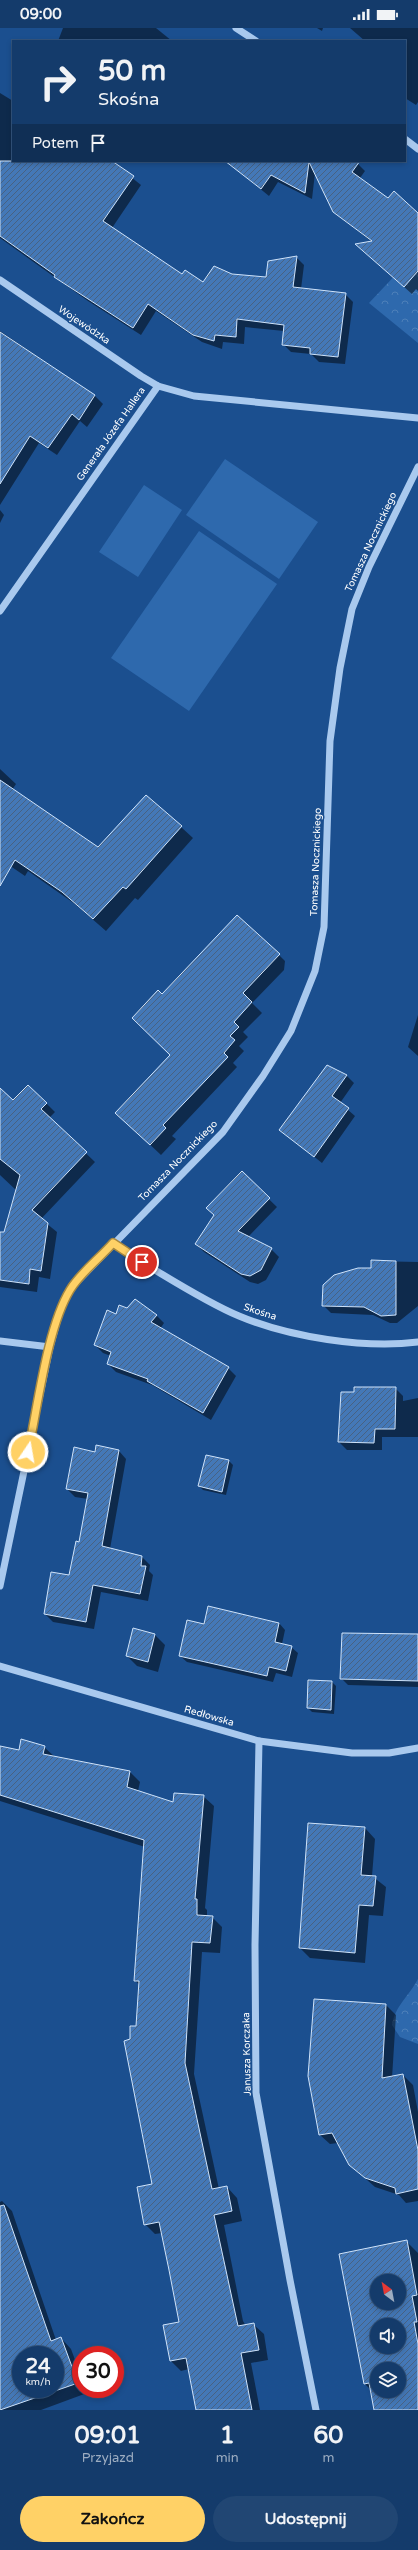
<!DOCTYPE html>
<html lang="pl">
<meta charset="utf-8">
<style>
:root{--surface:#143b6b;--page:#214673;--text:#f1f3f6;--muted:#9dadc1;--line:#33557e;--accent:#ffd166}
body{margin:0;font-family:"Varela Round",sans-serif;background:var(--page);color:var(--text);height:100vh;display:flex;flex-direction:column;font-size:15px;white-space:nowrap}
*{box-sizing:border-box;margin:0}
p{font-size:13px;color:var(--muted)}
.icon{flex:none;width:22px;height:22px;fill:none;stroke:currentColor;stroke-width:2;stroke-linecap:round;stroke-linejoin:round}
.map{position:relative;height:2382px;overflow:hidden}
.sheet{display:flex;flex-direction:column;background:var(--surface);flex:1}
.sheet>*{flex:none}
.guide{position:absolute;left:12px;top:12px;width:394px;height:122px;border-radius:0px;box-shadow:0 2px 6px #0003,0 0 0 1px var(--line);background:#143b6b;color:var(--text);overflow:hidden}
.needle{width:26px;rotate:328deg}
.controls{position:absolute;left:370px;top:2246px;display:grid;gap:8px}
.controls a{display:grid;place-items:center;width:36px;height:36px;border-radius:50%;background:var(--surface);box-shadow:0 2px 6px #0003,0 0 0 1px var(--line);font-size:20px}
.speed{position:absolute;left:12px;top:2318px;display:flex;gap:8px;font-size:20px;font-weight:700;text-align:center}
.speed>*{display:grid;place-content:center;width:52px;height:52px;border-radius:50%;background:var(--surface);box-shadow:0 2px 6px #0003,0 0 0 1px var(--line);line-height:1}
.speed small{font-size:10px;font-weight:400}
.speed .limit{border:6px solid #d22;background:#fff;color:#111}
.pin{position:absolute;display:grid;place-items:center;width:34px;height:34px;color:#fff;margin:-17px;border:2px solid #fff;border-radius:50%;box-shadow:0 1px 4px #0007}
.me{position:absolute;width:44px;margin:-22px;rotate:12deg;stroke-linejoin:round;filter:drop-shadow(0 0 3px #0008)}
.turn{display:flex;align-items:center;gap:14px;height:84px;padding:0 20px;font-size:18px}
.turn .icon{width:52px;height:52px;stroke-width:2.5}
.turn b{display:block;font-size:28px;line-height:34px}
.then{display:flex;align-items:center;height:38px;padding:0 20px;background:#0003;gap:8px;font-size:15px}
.eta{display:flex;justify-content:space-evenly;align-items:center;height:68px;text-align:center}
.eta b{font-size:24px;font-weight:700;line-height:28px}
.primary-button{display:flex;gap:8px;margin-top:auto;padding:8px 20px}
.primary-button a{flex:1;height:46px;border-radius:24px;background:var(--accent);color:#111;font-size:16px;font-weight:700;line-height:46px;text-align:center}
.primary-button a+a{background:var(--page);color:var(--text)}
.status{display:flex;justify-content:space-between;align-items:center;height:28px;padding:0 20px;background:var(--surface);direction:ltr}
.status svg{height:11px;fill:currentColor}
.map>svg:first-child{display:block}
</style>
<div class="status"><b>09:00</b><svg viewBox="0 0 49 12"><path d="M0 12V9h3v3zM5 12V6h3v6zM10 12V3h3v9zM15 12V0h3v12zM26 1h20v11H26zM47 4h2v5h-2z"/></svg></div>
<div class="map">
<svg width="418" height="2382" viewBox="0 0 418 2382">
<defs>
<pattern id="forest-crowns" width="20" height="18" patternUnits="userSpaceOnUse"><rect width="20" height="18" fill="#2e69ad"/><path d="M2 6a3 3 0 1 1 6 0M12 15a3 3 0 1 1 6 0" fill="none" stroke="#4d80b9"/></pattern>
<pattern id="building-hatch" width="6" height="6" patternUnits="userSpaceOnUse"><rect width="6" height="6" fill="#4478b7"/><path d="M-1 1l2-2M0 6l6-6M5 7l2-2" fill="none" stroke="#486282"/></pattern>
</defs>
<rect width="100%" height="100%" fill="#1b4f8f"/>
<g fill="url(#forest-crowns)">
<path d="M 418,223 L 418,315 L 369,275 Z"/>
<path d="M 418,1951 L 418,2016 L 400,2009 L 392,1997 C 395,1978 409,1968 418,1951 Z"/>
</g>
<g fill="#2e69ad">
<path d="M 225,431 L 318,494 L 279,551 L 186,487 Z"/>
<path d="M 144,457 L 182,482 L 138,549 L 99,524 Z"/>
<path d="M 199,503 L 277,556 L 189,683 L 111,630 Z"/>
</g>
<g fill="#0007" fill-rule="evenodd">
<path d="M 63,0 L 156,0 L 172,13 L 58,13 Z"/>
<path d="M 317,0 L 323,0 L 322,3 Z"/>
<path d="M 350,0 L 418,0 L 418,74 L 416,77 L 405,70 L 405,13 L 365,13 Z"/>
<path d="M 0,65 L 13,73 L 13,133 L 111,133 L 141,157 L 112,200 L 183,247 L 203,256 L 232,247 L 267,250 L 296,229 L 304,237 L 301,261 L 345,266 L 353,274 L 345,336 L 319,334 L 311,326 L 291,324 L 283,316 L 284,303 L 245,299 L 244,316 L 223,314 L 222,321 L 202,314 L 156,283 L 141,307 L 88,273 L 0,210 Z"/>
<path d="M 237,133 L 355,133 L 365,143 L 360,150 L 388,171 L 418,187 L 418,263 L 416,261 L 412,266 L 357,217 L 372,214 L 334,184 L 315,145 L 312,171 L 278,154 L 269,168 L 241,145 Z"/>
<path d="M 0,303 L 95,368 L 103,376 L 87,399 L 80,393 L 57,427 L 39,415 L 0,477 Z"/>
<path d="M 0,482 L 4,487 L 0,495 Z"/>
<path d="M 0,741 L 16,756 L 12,762 L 99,821 L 181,799 L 193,810 L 138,872 L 135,870 L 106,903 L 75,876 L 28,843 L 25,848 L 0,831 Z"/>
<path d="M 275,923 L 285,933 L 284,942 L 252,975 L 262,985 L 243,1004 L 248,1009 L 239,1018 L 244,1023 L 233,1035 L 237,1039 L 172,1108 L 176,1111 L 161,1127 L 126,1094 L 172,1027 L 162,967 Z"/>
<path d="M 418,987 L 418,1028 L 408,1019 Z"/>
<path d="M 327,1038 L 347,1048 L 354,1055 L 340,1075 L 355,1088 L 322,1135 L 281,1102 Z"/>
<path d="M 0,1066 L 13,1074 L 46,1075 L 55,1084 L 49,1090 L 95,1134 L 41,1191 L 57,1204 L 50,1251 L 39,1249 L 37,1264 L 0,1259 L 0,1204 L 5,1205 L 17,1163 L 0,1147 Z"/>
<path d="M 242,1145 L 277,1179 L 248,1209 L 271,1221 L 279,1229 L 266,1252 L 258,1256 L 250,1254 L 204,1224 L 196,1216 Z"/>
<path d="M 372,1233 L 418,1234 L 418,1278 L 397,1295 L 390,1295 L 373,1287 L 331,1285 L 323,1277 L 372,1241 Z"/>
<path d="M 117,1287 L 156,1287 L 164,1295 L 160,1301 L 228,1340 L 236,1348 L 211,1392 L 152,1357 L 116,1344 L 108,1336 L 111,1328 L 103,1325 L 95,1317 Z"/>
<path d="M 395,1360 L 403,1368 L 403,1373 L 418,1370 L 418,1409 L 382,1409 L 382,1422 L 347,1422 L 339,1414 L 354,1365 Z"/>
<path d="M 119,1423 L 126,1431 L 110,1521 L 142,1529 L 150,1537 L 149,1543 L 153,1547 L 148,1573 L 101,1564 L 94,1601 L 53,1594 L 45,1586 L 70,1548 L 80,1515 L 88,1471 L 75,1469 L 67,1461 L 96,1425 Z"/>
<path d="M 229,1433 L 233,1437 L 226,1467 L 203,1462 L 199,1458 Z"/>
<path d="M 279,1595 L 285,1602 L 282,1616 L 291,1619 L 298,1625 L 292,1649 L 276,1645 L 273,1654 L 187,1634 L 180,1628 L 204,1598 Z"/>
<path d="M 155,1607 L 165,1617 L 158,1644 L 137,1638 L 127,1628 Z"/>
<path d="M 418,1607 L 418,1659 L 348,1657 L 341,1650 Z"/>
<path d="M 332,1654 L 336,1658 L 334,1686 L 312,1684 L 308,1680 Z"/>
<path d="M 0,1719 L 19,1723 L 44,1719 L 55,1729 L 130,1744 L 140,1754 L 138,1763 L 174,1775 L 203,1768 L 214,1778 L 205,1880 L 207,1882 L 207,1888 L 212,1889 L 222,1899 L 220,1925 L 202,1924 L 194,2046 L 219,2161 L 227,2159 L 237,2170 L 242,2193 L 224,2197 L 243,2293 L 246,2298 L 253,2296 L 264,2306 L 268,2332 L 251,2335 L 260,2382 L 197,2382 L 189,2341 L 181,2343 L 171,2333 L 180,2295 L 162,2205 L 155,2206 L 145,2196 L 153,2157 L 137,1999 L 140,1958 L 135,1952 L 145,1819 L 0,1773 Z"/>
<path d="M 309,1796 L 365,1800 L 375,1811 L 372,1848 L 386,1859 L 383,1888 L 369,1887 L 365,1935 L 310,1930 L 300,1920 Z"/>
<path d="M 315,1972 L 386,1977 L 396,1987 L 392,2050 L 403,2047 L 413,2057 L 418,2084 L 418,2173 L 406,2175 L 399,2167 L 375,2159 L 350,2137 L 338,2115 L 330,2116 L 320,2107 Z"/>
<path d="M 2,2173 L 12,2183 L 56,2312 L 61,2310 L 71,2321 L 81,2348 L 81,2361 L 86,2361 L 87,2365 L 41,2382 L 0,2382 L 0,2174 ZM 21,2327 L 55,2327 L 55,2361 L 21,2361 Z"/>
<path d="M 406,2213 L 418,2225 L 418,2382 L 375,2382 L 371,2362 L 365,2356 L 340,2226 ZM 377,2253 L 399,2253 L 399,2275 L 377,2275 ZM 377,2297 L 399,2297 L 399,2319 L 377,2319 ZM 377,2341 L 399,2341 L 399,2363 L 377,2363 Z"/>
</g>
<g fill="url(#building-hatch)" stroke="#cfe3fa" fill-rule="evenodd">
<path d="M 0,133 L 112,133 L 134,148 L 103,193 L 182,246 L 185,242 L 203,254 L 214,238 L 232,246 L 266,249 L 268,233 L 297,228 L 293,259 L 346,265 L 338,329 L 310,326 L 310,320 L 282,317 L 284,297 L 237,291 L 236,309 L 215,307 L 214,313 L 193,307 L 148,276 L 133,300 L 54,249 L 55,247 L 0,208 Z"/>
<path d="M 225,133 L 360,133 L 352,144 L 388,170 L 394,163 L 418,185 L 418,243 L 404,259 L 355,216 L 372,213 L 333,184 L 309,134 L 305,165 L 271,147 L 261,161 Z"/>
<path d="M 0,304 L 95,367 L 79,392 L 72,386 L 48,420 L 30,408 L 0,456 Z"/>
<path d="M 0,752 L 98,819 L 146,767 L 182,798 L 126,861 L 123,859 L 93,891 L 62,864 L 15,832 L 0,858 Z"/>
<path d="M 237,887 L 280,926 L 243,965 L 252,974 L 234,994 L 239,999 L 230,1008 L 235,1012 L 224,1025 L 228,1029 L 163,1097 L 166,1100 L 150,1117 L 115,1085 L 170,1027 L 132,990 L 158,962 L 162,966 Z"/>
<path d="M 327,1037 L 347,1047 L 332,1068 L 349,1080 L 314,1129 L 279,1102 Z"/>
<path d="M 28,1057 L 47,1075 L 41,1081 L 87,1124 L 32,1182 L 48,1195 L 41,1243 L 30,1241 L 29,1256 L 0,1252 L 0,1204 L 4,1204 L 20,1147 L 0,1131 L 0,1060 L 13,1072 Z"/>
<path d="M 242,1143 L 270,1170 L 238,1203 L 272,1220 L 261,1242 L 250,1248 L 241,1246 L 195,1216 L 214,1187 L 206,1180 Z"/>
<path d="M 371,1232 L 396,1233 L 396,1287 L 381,1288 L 364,1279 L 322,1278 L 323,1257 L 334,1247 L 358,1240 L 371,1240 Z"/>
<path d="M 135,1271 L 157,1287 L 151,1294 L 229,1339 L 203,1385 L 147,1353 L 148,1351 L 107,1336 L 111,1324 L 94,1317 L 107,1282 L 116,1286 L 119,1277 L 127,1280 Z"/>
<path d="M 354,1359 L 396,1359 L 395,1401 L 375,1401 L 374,1415 L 338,1414 L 341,1364 L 354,1364 Z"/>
<path d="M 96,1417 L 119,1422 L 102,1518 L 142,1528 L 141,1538 L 146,1538 L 140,1566 L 93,1557 L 86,1594 L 44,1586 L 51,1544 L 69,1547 L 76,1513 L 79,1514 L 88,1465 L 66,1461 L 74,1419 L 95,1424 Z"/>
<path d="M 206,1427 L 229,1432 L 222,1464 L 198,1458 Z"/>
<path d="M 208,1578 L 279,1595 L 275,1614 L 292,1618 L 286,1643 L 269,1639 L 267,1648 L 179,1628 L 187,1592 L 204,1596 Z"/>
<path d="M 133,1600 L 155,1606 L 148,1634 L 126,1628 Z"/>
<path d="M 342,1605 L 418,1606 L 418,1653 L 340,1651 Z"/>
<path d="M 308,1652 L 332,1653 L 331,1682 L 307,1680 Z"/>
<path d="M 21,1711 L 45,1718 L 43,1726 L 130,1743 L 127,1759 L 173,1774 L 174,1765 L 204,1767 L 195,1871 L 197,1871 L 197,1887 L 213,1888 L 210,1915 L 192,1914 L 185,2035 L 212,2161 L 227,2158 L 232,2183 L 214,2187 L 238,2298 L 254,2295 L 259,2322 L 241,2325 L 252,2382 L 196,2382 L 186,2330 L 170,2333 L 163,2297 L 179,2294 L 169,2242 L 159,2194 L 144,2197 L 137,2159 L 152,2156 L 124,2013 L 130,2011 L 130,1998 L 136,1998 L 139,1953 L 134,1953 L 144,1812 L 0,1767 L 0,1718 L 19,1722 Z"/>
<path d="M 308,1795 L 365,1799 L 361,1847 L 376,1848 L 373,1878 L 359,1877 L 355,1925 L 299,1920 Z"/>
<path d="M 314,1971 L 386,1976 L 382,2050 L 403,2046 L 418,2122 L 418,2161 L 396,2166 L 395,2160 L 365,2150 L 349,2137 L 332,2105 L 319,2107 L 308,2048 Z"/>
<path d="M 4,2177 L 51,2313 L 61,2309 L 78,2355 L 0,2382 L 0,2178 ZM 21,2327 L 55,2327 L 55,2361 L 21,2361 Z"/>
<path d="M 407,2212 L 417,2267 L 412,2268 L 417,2294 L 414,2294 L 418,2316 L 418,2382 L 374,2382 L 369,2355 L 364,2356 L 339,2226 ZM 377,2253 L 399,2253 L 399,2275 L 377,2275 ZM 377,2297 L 399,2297 L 399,2319 L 377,2319 ZM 377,2341 L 399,2341 L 399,2363 L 377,2363 Z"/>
</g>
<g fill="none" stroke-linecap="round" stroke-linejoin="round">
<g stroke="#a9c9ee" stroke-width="7">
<path d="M 236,0 L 256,13"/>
<path d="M 405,111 L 418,121"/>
<path d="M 0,252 L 141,348 L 158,358 L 194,368 L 418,390"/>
<path d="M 0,583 L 158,358"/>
<path d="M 113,1215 L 128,1226 C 163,1246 203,1273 239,1288 C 289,1309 365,1321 418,1314"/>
<path d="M 0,1313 L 50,1319"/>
<path d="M 0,1558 L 50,1319 L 59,1287 L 70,1261 L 223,1104 L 263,1048 L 291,1003 L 315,943 L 324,899 L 330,713 L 340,640 L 352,581 L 369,539 L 418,439"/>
<path d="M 0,1638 L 259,1713 L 352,1725 L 389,1725 L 418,1720"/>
<path d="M 259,1713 L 255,1917 L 256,2065 L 290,2252 L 316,2382"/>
</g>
</g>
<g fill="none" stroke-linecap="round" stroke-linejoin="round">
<g stroke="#a68842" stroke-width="10">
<path id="route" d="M 28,1424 C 38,1378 47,1300 70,1262 C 80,1245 100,1230 113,1215 L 142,1234"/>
</g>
<use href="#route" stroke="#ffd166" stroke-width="7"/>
</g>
<g text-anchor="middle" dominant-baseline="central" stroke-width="3" stroke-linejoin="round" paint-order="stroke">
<g font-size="10" fill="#fff" stroke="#1b4f8f">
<text transform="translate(84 297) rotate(34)">Wojewódzka</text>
<text transform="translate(111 406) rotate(-55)">Generała Józefa Hallera</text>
<text transform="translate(371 514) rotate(-65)">Tomasza Nocznickiego</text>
<text transform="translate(316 834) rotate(-88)">Tomasza Nocznickiego</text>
<text transform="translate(178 1133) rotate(-46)">Tomasza Nocznickiego</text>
<text transform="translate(260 1284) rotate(18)">Skośna</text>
<text transform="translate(209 1688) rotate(16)">Redłowska</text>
<text transform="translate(247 2026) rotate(-91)">Janusza Korczaka</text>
</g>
</g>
</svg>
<div class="controls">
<a><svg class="needle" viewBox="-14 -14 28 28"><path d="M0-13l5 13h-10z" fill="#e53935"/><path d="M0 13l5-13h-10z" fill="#9dadc1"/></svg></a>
<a><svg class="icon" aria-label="sound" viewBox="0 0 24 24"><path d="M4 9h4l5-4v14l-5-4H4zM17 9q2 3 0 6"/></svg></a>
<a><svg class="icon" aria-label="layers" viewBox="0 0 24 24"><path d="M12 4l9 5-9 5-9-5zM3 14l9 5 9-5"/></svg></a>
</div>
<div class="speed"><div>24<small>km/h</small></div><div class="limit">30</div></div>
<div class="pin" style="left:142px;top:1234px;background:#d93025"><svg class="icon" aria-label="arrive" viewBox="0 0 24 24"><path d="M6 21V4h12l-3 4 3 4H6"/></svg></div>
<svg class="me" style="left:28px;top:1424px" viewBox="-20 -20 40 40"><circle r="17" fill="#ffd166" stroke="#fff" stroke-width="3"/><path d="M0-11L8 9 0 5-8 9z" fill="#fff"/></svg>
<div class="guide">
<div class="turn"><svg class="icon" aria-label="right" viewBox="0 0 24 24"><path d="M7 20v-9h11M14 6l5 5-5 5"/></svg><div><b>50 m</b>Skośna</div></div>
<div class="then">Potem<svg class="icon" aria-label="arrive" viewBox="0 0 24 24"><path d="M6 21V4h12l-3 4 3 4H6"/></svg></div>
</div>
</div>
<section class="sheet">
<div class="eta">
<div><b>09:01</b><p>Przyjazd</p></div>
<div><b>1</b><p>min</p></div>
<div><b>60</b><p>m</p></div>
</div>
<div class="primary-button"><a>Zakończ</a><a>Udostępnij</a></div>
</section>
